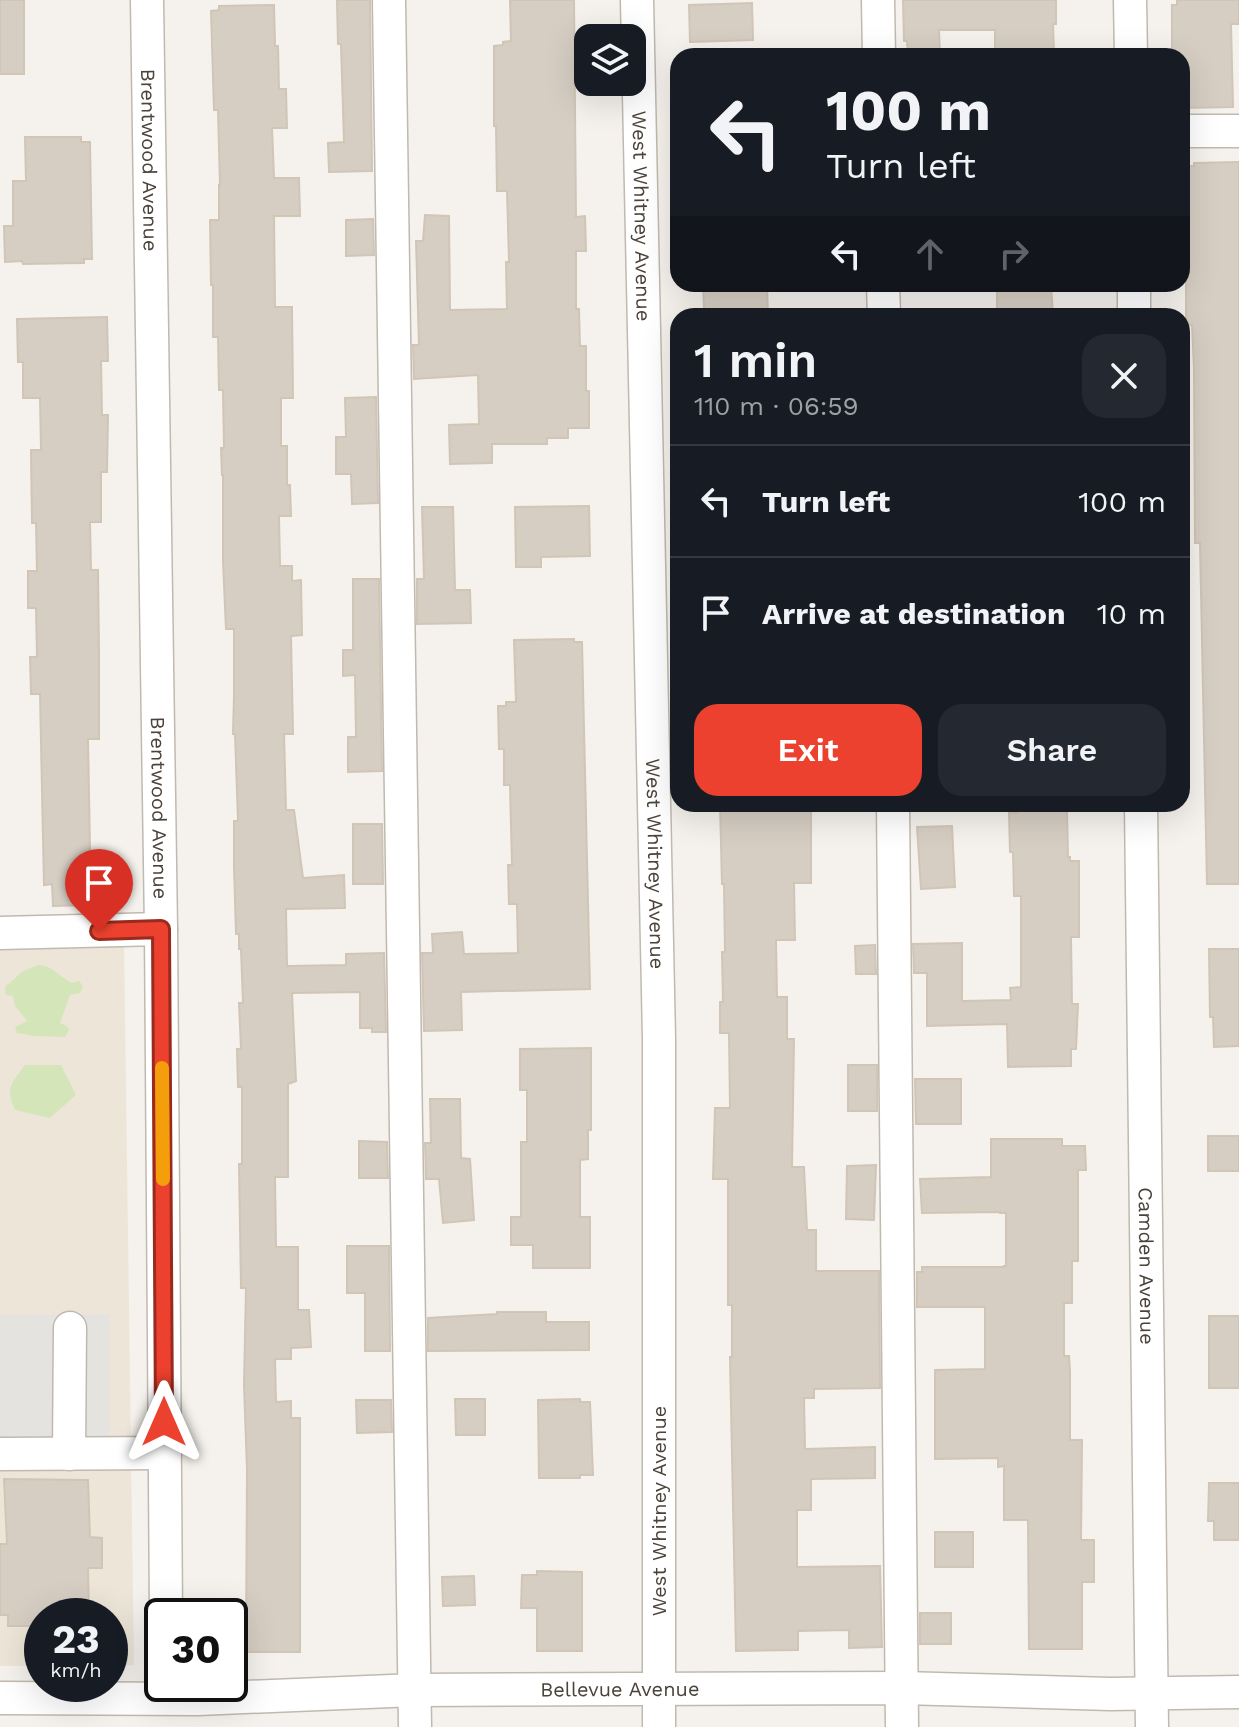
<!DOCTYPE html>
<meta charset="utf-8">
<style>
:root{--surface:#171b24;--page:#242831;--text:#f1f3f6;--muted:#9ea1a6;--line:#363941;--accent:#eb412e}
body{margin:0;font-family:"Work Sans",sans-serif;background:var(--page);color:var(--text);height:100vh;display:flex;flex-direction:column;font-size:30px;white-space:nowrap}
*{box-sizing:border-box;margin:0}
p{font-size:26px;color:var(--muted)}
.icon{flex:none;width:44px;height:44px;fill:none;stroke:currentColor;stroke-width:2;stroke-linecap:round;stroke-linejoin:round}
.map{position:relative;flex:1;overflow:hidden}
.side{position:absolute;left:670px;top:308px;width:520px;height:504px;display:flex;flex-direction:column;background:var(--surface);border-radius:24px;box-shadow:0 8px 32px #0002}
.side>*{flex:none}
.guide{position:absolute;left:670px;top:48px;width:520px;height:244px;border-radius:24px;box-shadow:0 8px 32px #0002;background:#171b24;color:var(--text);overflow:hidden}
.tools{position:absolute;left:574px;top:24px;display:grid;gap:16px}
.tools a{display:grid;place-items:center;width:72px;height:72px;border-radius:16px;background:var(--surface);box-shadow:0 8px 32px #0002;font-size:40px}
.speed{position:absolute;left:24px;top:1598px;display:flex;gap:16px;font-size:40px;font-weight:700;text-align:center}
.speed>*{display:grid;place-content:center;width:104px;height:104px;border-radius:50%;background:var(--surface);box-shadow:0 8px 32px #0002;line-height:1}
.speed small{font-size:20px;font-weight:400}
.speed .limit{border:4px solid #111;border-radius:12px;background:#fff;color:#111}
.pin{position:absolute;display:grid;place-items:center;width:68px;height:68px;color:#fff;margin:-82px -34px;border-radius:50% 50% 50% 0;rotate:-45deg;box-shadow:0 0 8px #0007}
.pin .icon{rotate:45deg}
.me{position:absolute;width:88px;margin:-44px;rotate:0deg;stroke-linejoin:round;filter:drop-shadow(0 0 6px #0008)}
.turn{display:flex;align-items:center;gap:28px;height:168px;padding:0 24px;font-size:36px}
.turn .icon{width:104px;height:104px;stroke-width:2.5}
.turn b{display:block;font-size:56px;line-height:68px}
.lanes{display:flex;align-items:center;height:76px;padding:0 24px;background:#0003;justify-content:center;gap:40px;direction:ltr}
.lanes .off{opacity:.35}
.round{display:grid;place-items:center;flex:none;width:84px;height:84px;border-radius:24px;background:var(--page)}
.overview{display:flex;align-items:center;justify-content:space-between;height:136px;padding:0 24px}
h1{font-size:48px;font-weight:600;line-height:60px}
.cta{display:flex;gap:16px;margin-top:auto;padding:16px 24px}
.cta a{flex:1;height:92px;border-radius:24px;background:var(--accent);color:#fff;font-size:32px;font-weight:600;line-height:92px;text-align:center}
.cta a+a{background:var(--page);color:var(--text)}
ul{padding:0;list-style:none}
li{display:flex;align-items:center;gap:24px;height:112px;padding:0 24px;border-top:2px solid var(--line)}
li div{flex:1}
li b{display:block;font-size:30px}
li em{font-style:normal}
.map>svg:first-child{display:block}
</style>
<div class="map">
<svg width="1239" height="1727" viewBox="0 0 1239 1727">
<rect width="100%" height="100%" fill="#f5f2ed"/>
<path fill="#ede6d8" d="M 124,942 L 134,1665 L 110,1666 L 110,1616 L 42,1616 L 42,1666 L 0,1666 L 0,946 Z"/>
<g fill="#d4e6b9">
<path d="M 38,965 C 52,965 60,977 72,983 L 79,981 L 83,986 L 80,993 L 70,995 L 60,1023 L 67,1026 L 69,1030 L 65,1037 L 35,1036 L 17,1033 L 15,1027 L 27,1021 L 15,1006 L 13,996 L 6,995 L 5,987 L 23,971 Z"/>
<path d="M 25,1065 L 61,1065 L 76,1095 L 50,1118 L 15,1110 C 5,1086 11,1085 25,1065 Z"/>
</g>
<path fill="#e5e3e0" d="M 109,1314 L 109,1435 L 113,1440 L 0,1460 L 0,1315 Z"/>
<g fill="#d6cec3" stroke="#d1c5b6" stroke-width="2">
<rect x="0" y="0" width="24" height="74"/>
<path d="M 337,0 L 370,0 L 372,171 L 329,172 L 328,143 L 344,142 L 341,44 L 338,44 Z"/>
<path d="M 510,0 L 574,0 L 576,217 L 585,216 L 586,251 L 576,251 L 576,309 L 579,309 L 580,346 L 586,346 L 586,391 L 589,391 L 589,428 L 568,428 L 568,438 L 547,438 L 547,444 L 492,444 L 492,463 L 450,464 L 449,425 L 479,424 L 478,375 L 414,379 L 413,345 L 419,345 L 416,241 L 423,241 L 425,215 L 449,216 L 450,310 L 507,309 L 506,262 L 509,262 L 507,191 L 497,191 L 496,126 L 494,126 L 494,46 L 503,45 L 503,42 L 511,41 Z"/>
<path d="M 903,0 L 1056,0 L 1056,24 L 1053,24 L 1054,56 L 995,56 L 995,30 L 939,30 L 940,56 L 908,56 L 907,41 L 904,41 Z"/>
<path d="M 1177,0 L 1239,0 L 1239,24 L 1231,24 L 1233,107 L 1183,108 L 1182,56 L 1172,56 L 1172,5 L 1177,5 Z"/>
<path d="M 752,3 L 753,40 L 690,42 L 689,5 Z"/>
<path d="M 274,5 L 275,46 L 278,46 L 279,89 L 286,89 L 287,128 L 272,128 L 274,178 L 299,178 L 300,216 L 274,216 L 275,307 L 292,307 L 293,398 L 281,398 L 281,446 L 287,446 L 287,485 L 290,485 L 291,516 L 279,516 L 280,566 L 292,566 L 292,581 L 301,580 L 302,635 L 291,636 L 293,734 L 284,734 L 286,810 L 294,810 L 303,878 L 344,875 L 345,908 L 286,909 L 287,966 L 346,965 L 346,954 L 384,953 L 386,1032 L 372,1032 L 372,1028 L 360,1028 L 360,992 L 292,993 L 296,1081 L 288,1084 L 288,1177 L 275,1177 L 276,1247 L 298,1247 L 298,1310 L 309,1310 L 311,1347 L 291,1348 L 291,1359 L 275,1359 L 276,1402 L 291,1401 L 291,1418 L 300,1418 L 300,1652 L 246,1652 L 247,1470 L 244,1385 L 246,1288 L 241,1288 L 239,1164 L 242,1164 L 242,1087 L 238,1087 L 237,1049 L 241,1049 L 239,1003 L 243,1003 L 241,949 L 239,949 L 239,934 L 236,934 L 234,866 L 234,821 L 238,821 L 235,734 L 233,734 L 234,696 L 234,629 L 226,629 L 223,561 L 223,475 L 222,475 L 221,448 L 224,448 L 223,390 L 219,390 L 218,337 L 213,337 L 213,285 L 211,285 L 210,220 L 219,220 L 219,185 L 220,185 L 218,110 L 214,110 L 211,11 L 219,10 L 219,6 Z"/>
<path d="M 25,137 L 81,137 L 81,142 L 90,142 L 92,259 L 84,259 L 84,263 L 23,264 L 22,261 L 5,262 L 4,226 L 13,226 L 13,181 L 26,181 Z"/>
<path d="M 1239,162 L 1239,884 L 1207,884 L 1200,543 L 1195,543 L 1194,369 L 1192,325 L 1186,325 L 1186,241 L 1184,241 L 1183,211 L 1187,211 L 1185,166 L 1194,166 L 1194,163 Z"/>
<path d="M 373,219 L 374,255 L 346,256 L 346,220 Z"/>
<path d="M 703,284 L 767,284 L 768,316 L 711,316 L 711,309 L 704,309 Z"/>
<path d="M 997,284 L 1051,284 L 1053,316 L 997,316 Z"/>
<path d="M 107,317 L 108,361 L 101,361 L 102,415 L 108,415 L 107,472 L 101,472 L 101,522 L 90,522 L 91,570 L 98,570 L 99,651 L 99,739 L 88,739 L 91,905 L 53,906 L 52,884 L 44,885 L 40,694 L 31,694 L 30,657 L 37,657 L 36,608 L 28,608 L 28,571 L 37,571 L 36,523 L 32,523 L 31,450 L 41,450 L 40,398 L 23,398 L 23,362 L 18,362 L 17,319 Z"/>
<path d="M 376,397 L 378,503 L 352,504 L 351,474 L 336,474 L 336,437 L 346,437 L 345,398 Z"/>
<path d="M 589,506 L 590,556 L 541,557 L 541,567 L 516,567 L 515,507 Z"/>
<path d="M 422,507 L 453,507 L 455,590 L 470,590 L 471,623 L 417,624 L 417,579 L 424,579 Z"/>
<path d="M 353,579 L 379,579 L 382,771 L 348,772 L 348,737 L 356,737 L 355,675 L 343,676 L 343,650 L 353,650 Z"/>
<path d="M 574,639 L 574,642 L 582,642 L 590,989 L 461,992 L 462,1030 L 424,1031 L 422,953 L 433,953 L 432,934 L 462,932 L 464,954 L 518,953 L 517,904 L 509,904 L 508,865 L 512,865 L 510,785 L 504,785 L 504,749 L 499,749 L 498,706 L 506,706 L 506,702 L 516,702 L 514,640 Z"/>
<path d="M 720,804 L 811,804 L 811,883 L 794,883 L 795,940 L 776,940 L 777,997 L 787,997 L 787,1039 L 794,1039 L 792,1167 L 804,1167 L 807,1230 L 816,1230 L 816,1271 L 879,1271 L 880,1388 L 814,1389 L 814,1398 L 804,1398 L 805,1449 L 875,1447 L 875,1478 L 811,1479 L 811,1510 L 797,1510 L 797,1567 L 880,1566 L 882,1647 L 849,1648 L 849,1630 L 798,1631 L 798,1650 L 736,1651 L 730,1357 L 732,1357 L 732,1305 L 728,1305 L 728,1179 L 713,1179 L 715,1108 L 730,1108 L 729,1033 L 720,1033 L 720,1002 L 723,1002 L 722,952 L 725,952 L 724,884 L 722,884 Z"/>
<path d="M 1017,804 L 1065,804 L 1065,812 L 1067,812 L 1068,857 L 1070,857 L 1070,861 L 1079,861 L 1079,937 L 1071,937 L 1072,1004 L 1078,1004 L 1076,1049 L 1071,1049 L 1071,1066 L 1008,1067 L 1007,1024 L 927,1026 L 927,973 L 914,973 L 913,944 L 962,943 L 962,1001 L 1011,1000 L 1010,988 L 1021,987 L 1021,896 L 1014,896 L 1013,852 L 1010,852 L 1009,813 L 1017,813 Z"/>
<path d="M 353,824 L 382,824 L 383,884 L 353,884 Z"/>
<path d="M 952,826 L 955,887 L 921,889 L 917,827 Z"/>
<path d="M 875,945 L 876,974 L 856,974 L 855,946 Z"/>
<path d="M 1209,949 L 1239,949 L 1239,1046 L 1214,1047 L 1213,1017 L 1210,1017 Z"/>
<path d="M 591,1048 L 591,1130 L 588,1130 L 588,1159 L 580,1160 L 580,1217 L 590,1217 L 590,1268 L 533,1268 L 533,1245 L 511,1245 L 511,1217 L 521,1217 L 521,1142 L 527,1142 L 527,1090 L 520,1090 L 520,1049 Z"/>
<rect x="848" y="1065" width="29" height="46"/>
<path d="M 915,1079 L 961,1079 L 961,1124 L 916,1124 Z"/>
<path d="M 430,1099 L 460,1099 L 461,1158 L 470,1159 L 474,1220 L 443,1223 L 439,1179 L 426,1179 L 425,1143 L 431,1143 Z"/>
<rect x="1208" y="1136" width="31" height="35"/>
<path d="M 991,1139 L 1062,1139 L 1062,1146 L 1085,1146 L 1086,1170 L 1078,1170 L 1078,1261 L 1072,1261 L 1072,1303 L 1064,1303 L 1064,1356 L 1069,1356 L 1070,1372 L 1070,1440 L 1082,1440 L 1081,1540 L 1094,1540 L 1094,1582 L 1082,1582 L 1082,1649 L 1029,1649 L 1028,1520 L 1004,1520 L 1004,1466 L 998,1467 L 998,1458 L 935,1459 L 935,1370 L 985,1369 L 985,1307 L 917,1307 L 917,1272 L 922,1272 L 922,1267 L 1004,1267 L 1004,1266 L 1006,1266 L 1006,1213 L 1000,1213 L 1000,1212 L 922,1213 L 920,1179 L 991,1177 Z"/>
<path d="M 359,1141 L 387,1142 L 388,1178 L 359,1178 Z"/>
<path d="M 876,1165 L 874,1220 L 846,1219 L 847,1166 Z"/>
<path d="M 347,1246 L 389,1246 L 390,1351 L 365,1351 L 365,1293 L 347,1293 Z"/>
<path d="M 497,1312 L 546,1312 L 546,1322 L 589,1322 L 589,1350 L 428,1351 L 428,1318 L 497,1314 Z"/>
<rect x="1209" y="1316" width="30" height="72"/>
<path d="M 455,1399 L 485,1399 L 485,1435 L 456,1435 Z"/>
<path d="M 580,1399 L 580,1402 L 590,1402 L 593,1475 L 580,1475 L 580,1478 L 539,1478 L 538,1400 Z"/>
<path d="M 356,1400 L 391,1400 L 392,1432 L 357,1433 Z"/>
<path d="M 4,1479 L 88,1480 L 90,1537 L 102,1538 L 102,1568 L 88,1568 L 89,1616 L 42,1616 L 42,1626 L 8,1626 L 8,1615 L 0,1615 L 0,1544 L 7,1544 Z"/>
<path d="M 1209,1483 L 1239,1483 L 1239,1540 L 1214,1540 L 1214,1521 L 1208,1521 Z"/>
<rect x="935" y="1532" width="38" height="35"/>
<path d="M 537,1571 L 582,1572 L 582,1651 L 537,1651 L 537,1608 L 521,1608 L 522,1575 L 537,1575 Z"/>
<path d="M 474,1576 L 475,1605 L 443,1606 L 442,1577 Z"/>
<rect x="920" y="1613" width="31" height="31"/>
</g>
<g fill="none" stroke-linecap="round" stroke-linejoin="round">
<g stroke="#c0b9af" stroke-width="35">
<g id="minor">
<path id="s1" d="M 147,0 L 161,929 L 166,1616"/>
<path d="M 389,0 L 415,1727"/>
<path id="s2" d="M 637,0 L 659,1039 L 659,1727"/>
<path d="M 878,0 L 879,56"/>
<path d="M 1130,0 L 1131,56"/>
<path d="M 1182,131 L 1239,131"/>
<path d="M 883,284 L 884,316"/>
<path d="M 1134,284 L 1134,316"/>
<path d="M 893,804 L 902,1727"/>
<path id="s3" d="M 1141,804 L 1152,1727"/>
<path d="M 0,933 L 161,929"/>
<path d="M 0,1454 L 165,1453"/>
<path d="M 69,1454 L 70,1328"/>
<path id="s4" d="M 0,1698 L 198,1699 L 415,1690 L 902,1688 L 1110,1694 L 1239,1692"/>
</g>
</g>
<use href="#minor" stroke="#fff" stroke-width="32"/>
</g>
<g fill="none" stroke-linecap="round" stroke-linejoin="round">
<g stroke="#992a1e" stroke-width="20">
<path id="route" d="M 99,931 L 161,929 L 164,1422"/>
</g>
<use href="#route" stroke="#eb412e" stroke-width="14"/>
<path stroke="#f59e0b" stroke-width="14" d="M 162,1068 L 163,1179"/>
</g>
<g text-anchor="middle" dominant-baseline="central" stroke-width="8" stroke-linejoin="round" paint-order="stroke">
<g font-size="20" fill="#4a433a" stroke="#fff">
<text stroke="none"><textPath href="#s1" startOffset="160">Brentwood Avenue</textPath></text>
<text stroke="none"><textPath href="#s2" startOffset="216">West Whitney Avenue</textPath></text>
<text stroke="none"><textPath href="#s1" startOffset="808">Brentwood Avenue</textPath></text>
<text stroke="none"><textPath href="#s2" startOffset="864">West Whitney Avenue</textPath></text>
<text stroke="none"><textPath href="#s3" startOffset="462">Camden Avenue</textPath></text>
<text transform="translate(659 1511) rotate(-90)">West Whitney Avenue</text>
<text stroke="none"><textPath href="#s4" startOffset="620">Bellevue Avenue</textPath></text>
</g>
</g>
</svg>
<div class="tools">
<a><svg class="icon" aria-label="layers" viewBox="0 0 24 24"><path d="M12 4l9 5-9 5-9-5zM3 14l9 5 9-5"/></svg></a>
</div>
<div class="speed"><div>23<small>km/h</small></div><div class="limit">30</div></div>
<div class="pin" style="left:99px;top:931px;background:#d93025"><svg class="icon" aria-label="arrive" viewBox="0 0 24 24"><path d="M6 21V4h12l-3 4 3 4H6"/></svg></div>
<svg class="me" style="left:164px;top:1422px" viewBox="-20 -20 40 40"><path d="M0-17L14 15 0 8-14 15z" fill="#eb412e" stroke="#fff" stroke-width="4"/></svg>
<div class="guide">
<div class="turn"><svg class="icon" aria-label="left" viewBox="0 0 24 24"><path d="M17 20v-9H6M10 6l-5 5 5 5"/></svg><div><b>100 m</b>Turn left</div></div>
<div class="lanes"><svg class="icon" aria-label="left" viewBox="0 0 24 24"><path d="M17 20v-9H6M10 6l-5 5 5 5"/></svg><svg class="icon off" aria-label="ahead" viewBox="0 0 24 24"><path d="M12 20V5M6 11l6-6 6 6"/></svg><svg class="icon off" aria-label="right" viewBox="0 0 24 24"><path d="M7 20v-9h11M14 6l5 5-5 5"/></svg></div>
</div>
<section class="side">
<div class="overview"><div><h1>1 min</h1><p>110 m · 06:59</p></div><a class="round"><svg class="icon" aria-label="close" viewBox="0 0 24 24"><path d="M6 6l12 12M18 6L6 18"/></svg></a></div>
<ul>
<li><svg class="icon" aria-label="left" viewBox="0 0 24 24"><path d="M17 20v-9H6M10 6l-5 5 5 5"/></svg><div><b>Turn left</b></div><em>100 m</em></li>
<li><svg class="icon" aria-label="arrive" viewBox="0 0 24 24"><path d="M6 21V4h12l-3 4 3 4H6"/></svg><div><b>Arrive at destination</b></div><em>10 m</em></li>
</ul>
<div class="cta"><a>Exit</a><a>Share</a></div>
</section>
</div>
